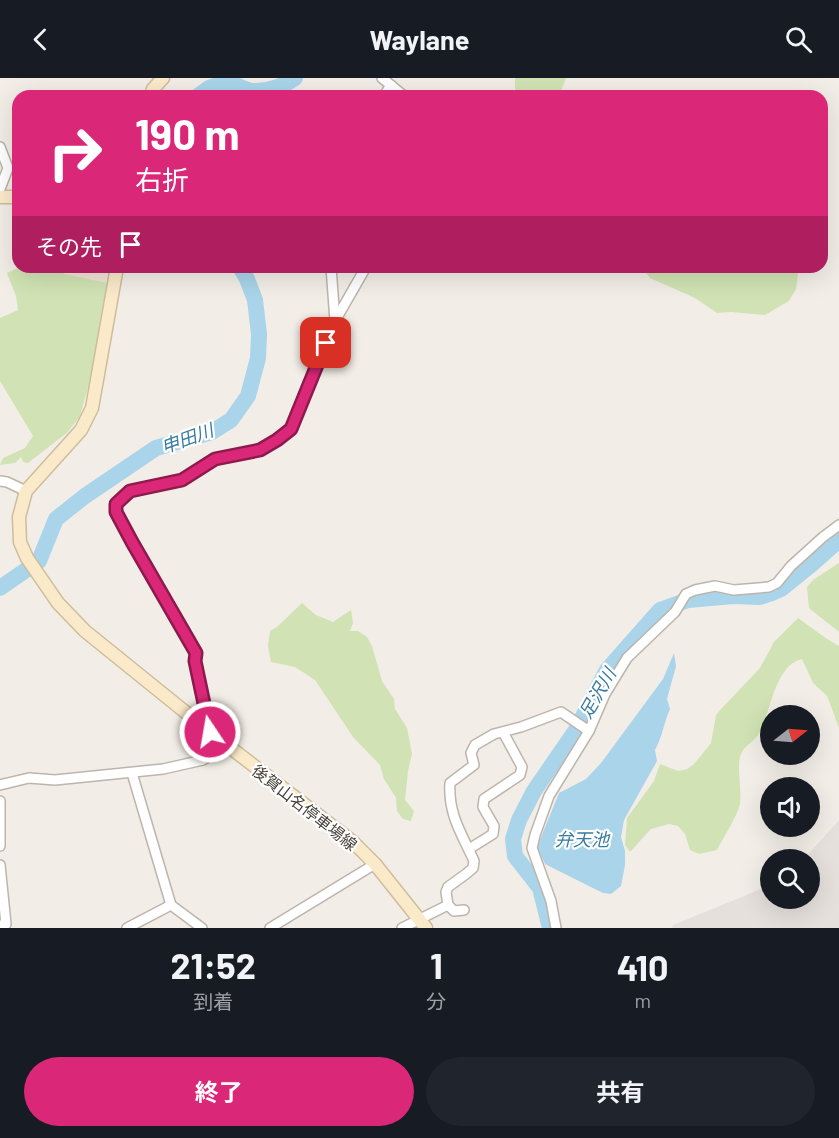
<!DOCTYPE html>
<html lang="ja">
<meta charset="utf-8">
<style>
:root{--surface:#171b24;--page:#20242c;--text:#f1f3f6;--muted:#9ea1a6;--accent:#db2777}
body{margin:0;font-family:Barlow,"Noto Sans JP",sans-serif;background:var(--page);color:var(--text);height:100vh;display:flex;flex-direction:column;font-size:22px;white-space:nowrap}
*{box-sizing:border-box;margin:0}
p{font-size:20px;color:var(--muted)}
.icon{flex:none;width:33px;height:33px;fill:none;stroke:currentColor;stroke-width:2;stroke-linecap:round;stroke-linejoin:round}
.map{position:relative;height:850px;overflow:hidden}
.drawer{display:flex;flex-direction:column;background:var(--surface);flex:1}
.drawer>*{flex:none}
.banner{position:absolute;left:12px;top:12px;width:816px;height:183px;border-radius:18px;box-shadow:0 6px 24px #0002;background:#db2777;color:#fff;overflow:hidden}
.needle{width:39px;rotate:73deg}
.controls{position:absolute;left:760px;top:627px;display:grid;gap:12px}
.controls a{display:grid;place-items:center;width:60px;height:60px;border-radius:50%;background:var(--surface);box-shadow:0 6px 24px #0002;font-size:30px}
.pin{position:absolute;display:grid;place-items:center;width:51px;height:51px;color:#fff;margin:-26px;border-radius:12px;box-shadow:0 3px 9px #0006}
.me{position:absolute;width:66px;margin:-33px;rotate:348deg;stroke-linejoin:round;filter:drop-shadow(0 0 4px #0008)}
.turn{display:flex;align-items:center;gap:21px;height:126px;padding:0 24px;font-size:27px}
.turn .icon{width:78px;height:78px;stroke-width:2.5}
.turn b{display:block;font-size:42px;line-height:51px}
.then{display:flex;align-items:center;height:57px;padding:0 24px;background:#0003;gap:12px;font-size:22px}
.eta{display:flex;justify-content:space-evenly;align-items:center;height:102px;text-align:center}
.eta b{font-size:36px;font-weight:700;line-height:42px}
.button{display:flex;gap:12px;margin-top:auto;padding:12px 24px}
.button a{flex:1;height:69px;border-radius:36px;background:var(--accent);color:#fff;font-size:24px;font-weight:700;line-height:69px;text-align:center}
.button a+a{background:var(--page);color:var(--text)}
header{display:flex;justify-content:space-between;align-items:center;height:78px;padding:0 24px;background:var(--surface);font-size:27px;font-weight:700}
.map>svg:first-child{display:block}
</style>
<header><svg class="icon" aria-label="back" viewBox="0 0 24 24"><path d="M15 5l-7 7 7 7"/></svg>Waylane<svg class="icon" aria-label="search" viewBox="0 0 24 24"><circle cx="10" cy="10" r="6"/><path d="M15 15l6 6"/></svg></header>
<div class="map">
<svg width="839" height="850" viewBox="0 0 839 850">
<rect width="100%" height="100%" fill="#f2eee7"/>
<path fill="#f2e3d4" d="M 65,189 L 110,189 L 108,205 L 63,196 Z"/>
<path fill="#e5e0dc" d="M 839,742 L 839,850 L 672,850 L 673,847 L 771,807 L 771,820 L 810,820 L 810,782 L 804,781 Z"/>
<g fill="#d1e3b4">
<path d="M 515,0 L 566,0 L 559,18 L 515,18 Z"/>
<path d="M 20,189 L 56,189 L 64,196 L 108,205 L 90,302 L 80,338 L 68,354 L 28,385 L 23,384 L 21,379 L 15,385 L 0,387 L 3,380 L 25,370 L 33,358 L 0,303 L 0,240 L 18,232 L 16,218 L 7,195 Z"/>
<path d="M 642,189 L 799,189 L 796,211 L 789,223 L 765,237 L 731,234 L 717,235 L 695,220 L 650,200 Z"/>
<path d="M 839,485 L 839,554 L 809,530 L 807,509 L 813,502 Z"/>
<path d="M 302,525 L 316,537 L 333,544 L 351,532 L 353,545 L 350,553 L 358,553 L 367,559 L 372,568 L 382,603 L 394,621 L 395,631 L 407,650 L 412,676 L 408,693 L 405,722 L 414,733 L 411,743 L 403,741 L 397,733 L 396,720 L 384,701 L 380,687 L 353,659 L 315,602 L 295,589 L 271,584 L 268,568 L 270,553 L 278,548 Z"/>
<path d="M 798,540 L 827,561 L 839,568 L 839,650 L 827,618 L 813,605 L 802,581 C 775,587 771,633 760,654 C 755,664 742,668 740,679 C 737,694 742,711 740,726 C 737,739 723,760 717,772 L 699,776 L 690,772 L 685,756 L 678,748 L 669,746 L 651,751 L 630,774 L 625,767 L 627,740 L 654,703 L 660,686 L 678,693 L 687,691 L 694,686 L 711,665 L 716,637 L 722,630 L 760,590 L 774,564 Z"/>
</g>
<path fill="#a9d4ea" d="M 674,575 L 676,588 L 667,621 L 670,631 C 664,644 662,660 655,672 L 657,683 L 624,742 L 621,759 L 625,773 L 625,787 L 621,808 L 611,816 L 603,815 L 545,786 L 537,769 L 559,715 L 586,701 L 601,685 L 663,601 Z"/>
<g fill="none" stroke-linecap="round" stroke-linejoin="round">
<g stroke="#a9d4ea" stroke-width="16">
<path d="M 198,18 L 209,10 L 228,3 C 235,6 244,12 252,13 C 266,14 284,8 295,0"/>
<path d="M 0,510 L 39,483 L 56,441 L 85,418 L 156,370 L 212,354 L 231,342 L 248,318 L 258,280 L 259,256 L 255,222 L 247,201 L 240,189"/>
<path d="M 550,850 L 540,810 L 515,778 L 513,761 L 519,742 L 534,713 L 576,652 L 607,592 L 660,532 L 688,522 L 733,518 L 760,519 L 772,515 L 781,511 L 812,486 L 839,462"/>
</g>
<g stroke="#bdb5ab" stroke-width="12">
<g id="street">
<path d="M 382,0 L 404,18"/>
<path d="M 384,18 L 391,7"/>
<path d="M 0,69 L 8,90 L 0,111"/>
<path d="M 331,189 L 335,243"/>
<path d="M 0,403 L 7,404 L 26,413"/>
<path d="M 210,654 L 195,583 L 196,575 L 132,464 L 116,434 L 116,426 L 130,413 L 182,402 L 215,381 L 260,372 L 291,351 L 335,243 L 366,189"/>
<path d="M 132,695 L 171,827 L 202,850"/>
<path d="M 0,707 L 29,700 L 55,702 L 163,691 L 203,682 L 227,667"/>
<path d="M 0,723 L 0,768"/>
<path d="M 469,771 L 493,756 L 494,748 L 483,729 L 484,721 L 520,697 L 522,689 L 503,654"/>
<path d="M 0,787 L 6,846 L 0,847"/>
<path d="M 448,827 L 454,833 L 464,832"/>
<path d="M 127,850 L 171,827"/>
<path d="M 270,850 L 375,786"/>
<path d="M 402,850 L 448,827 L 446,814 L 448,809 L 466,796 L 473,790 L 474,783 C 462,756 448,737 450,705 L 474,687 L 471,675 L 475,667 L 494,656 L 521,649 L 561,634 L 589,653"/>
<path d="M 556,850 L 551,823 L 532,770 L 535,757 L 549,718 L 589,653 L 605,616 L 627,580 L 675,534 L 686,516 L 695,512 L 715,508 L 734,512 L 769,509 L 777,505 L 791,488 L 823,459 L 839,447"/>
</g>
</g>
<g stroke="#cebd9b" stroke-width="15">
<g id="secondary">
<path d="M 151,18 L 153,11 L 163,0"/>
<path d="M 0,119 L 18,119"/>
<path d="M 117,189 L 92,330 L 81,352 L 26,413 L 19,439 L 20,464 L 27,480 L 58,525 L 85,553 L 210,654 L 353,764 L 375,786 L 426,850"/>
</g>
</g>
<use href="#street" stroke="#fff" stroke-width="9"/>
<use href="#secondary" stroke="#faeaca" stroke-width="12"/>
</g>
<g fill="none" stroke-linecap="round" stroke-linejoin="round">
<g stroke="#8e194d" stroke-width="15">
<path id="route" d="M 210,654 L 195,583 L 196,575 L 132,464 L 116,434 L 116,426 L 130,413 L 182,402 L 215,381 L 260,372 L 277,362 L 291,351 L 326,265"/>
</g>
<use href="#route" stroke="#db2777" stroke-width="10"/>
</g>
<g text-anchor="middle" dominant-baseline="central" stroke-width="4.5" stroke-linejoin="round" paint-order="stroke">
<g font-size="16" fill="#453e37" stroke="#fff">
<text transform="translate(305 729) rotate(38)">後賀山名停車場線</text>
</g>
<g font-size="18" font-style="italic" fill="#387ba0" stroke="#fff">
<text transform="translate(187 360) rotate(-20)">申田川</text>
<text transform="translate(597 615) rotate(-60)">足沢川</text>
<text x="582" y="761">弁天池</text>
</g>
</g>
</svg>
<div class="controls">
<a><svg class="needle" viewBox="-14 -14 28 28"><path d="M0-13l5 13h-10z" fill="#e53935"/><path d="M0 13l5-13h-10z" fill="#9ea1a6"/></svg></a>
<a><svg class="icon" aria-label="sound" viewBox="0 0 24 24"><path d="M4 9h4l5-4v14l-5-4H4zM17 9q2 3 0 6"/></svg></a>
<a><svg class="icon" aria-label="search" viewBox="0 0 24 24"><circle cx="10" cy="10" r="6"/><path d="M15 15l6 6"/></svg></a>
</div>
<div class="pin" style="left:326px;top:265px;background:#d93025"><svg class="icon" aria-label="arrive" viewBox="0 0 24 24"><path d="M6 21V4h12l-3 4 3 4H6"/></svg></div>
<svg class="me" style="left:210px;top:654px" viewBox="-20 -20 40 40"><circle r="17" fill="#db2777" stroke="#fff" stroke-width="3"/><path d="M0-11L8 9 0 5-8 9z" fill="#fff"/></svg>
<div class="banner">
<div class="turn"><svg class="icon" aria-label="right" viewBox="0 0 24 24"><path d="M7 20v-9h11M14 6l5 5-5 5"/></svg><div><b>190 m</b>右折</div></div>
<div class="then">その先<svg class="icon" aria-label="arrive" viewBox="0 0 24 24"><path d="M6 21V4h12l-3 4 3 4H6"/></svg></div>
</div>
</div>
<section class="drawer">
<div class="eta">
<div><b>21:52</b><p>到着</p></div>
<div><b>1</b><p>分</p></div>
<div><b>410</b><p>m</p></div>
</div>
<div class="button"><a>終了</a><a>共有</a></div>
</section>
